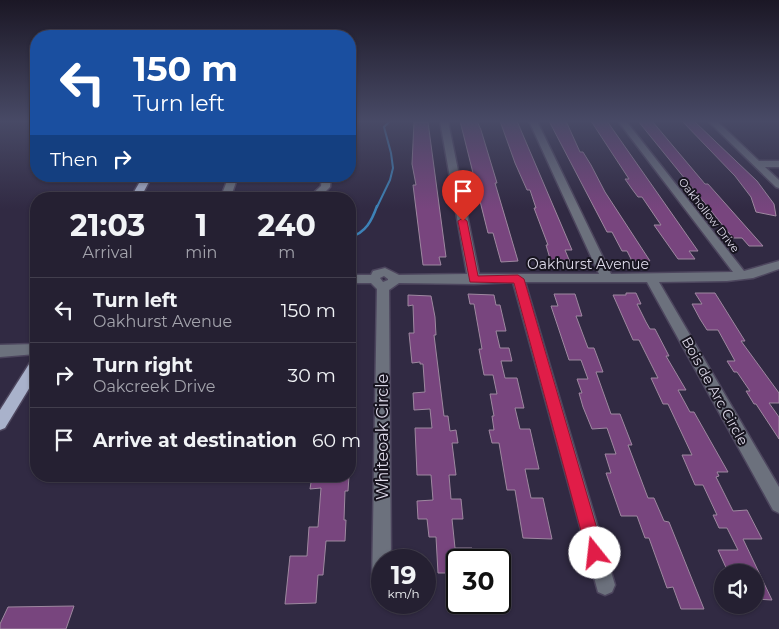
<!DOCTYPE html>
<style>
:root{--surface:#252032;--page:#312d3e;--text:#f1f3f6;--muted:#a3a3ac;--line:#423e4d}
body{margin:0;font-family:Montserrat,sans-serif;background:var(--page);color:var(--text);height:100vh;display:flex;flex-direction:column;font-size:19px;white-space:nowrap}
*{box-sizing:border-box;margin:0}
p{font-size:16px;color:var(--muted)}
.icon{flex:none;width:28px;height:28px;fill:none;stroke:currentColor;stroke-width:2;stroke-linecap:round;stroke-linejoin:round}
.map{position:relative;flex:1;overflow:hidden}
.panel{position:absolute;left:30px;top:192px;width:326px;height:290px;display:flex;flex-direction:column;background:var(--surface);border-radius:20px;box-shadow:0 1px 4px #0004,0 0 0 1px var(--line)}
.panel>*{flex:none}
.hud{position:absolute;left:30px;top:30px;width:326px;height:152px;border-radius:20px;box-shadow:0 1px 4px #0004,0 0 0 1px var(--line);background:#1a4fa0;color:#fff;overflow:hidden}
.fabs{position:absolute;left:714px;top:564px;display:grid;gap:10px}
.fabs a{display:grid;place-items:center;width:50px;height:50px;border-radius:50%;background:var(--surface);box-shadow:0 1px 4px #0004,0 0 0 1px var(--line);font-size:25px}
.speed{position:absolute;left:371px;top:549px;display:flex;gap:10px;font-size:25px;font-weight:700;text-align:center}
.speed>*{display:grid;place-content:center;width:65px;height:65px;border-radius:50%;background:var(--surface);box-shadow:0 1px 4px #0004,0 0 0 1px var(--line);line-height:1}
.speed small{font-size:12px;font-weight:400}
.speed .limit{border:2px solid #111;border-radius:8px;background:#fff;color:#111}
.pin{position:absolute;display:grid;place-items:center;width:42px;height:42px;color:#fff;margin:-51px -21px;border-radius:50% 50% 50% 0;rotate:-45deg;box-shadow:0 0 5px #0007}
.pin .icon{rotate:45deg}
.me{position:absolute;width:55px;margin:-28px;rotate:344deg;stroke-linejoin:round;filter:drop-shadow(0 0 4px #0008)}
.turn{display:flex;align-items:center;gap:18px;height:105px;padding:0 20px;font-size:22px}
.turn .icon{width:65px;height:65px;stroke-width:2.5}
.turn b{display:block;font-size:35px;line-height:42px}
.then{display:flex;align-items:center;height:48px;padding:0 20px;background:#0003;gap:10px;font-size:19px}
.eta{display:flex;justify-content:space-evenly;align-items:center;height:85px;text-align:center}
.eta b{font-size:30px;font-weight:700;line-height:35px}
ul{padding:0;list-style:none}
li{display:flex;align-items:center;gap:15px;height:65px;padding:0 20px;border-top:1px solid var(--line)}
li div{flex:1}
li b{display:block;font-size:19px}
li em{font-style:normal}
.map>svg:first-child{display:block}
</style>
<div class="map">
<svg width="779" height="629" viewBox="0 0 779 629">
<rect width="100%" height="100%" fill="#312a43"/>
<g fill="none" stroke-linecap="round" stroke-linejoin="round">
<path stroke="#3d82b7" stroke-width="2" d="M 377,207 L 390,180 L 393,168 L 391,153 L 384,127 L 390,121"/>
<path stroke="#3d82b7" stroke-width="2.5" d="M 350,237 C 366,233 372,220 377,206"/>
</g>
<g fill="#78457e" stroke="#9e88a0">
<path d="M 460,121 L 477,121 L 481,130 L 497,183 L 495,183 L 518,261 L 501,262 L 493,233 L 488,233 Z"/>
<path d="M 500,121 L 517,121 L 572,250 L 565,250 L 570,262 L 551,262 L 546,245 L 548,245 L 534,208 L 536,208 L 530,190 L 527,190 L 515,163 Z"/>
<path d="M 549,121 L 566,121 L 580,152 L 583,152 L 591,165 L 605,192 L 650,261 L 632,261 L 627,251 L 622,251 L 612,232 L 607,232 Z"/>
<path d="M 591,121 L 607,121 L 698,251 L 689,251 L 695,259 L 678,259 L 654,225 L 661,225 L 642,197 L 638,197 L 632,189 L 625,179 L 629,179 Z"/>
<path d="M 638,121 L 652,121 L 705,184 L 708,184 L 763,246 L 749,246 L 742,238 L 733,238 Z"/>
<path d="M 682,121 L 694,121 L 757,181 L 774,204 L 776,216 L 756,212 L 751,197 L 735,176 Z"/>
<path d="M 414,122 L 428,122 L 446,257 L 439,257 L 441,265 L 423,265 L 413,185 L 416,185 L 412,164 Z"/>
<path d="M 626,293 L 636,293 L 641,304 L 637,304 L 646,322 L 650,329 L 655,329 L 669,356 L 666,356 L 686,390 L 678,390 L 690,412 L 694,412 L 728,472 L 717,472 L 719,476 L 716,477 L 733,511 L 747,510 L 762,539 L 743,539 L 772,600 L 755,599 L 755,572 L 728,572 L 718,550 L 738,550 L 727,528 L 719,528 L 713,515 L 717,515 L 703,485 L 695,485 L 682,455 L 692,455 L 668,404 L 663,404 L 651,378 L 658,378 L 639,340 L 633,340 L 613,295 L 626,295 Z"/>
<path d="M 695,293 L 715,293 L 745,341 L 741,341 L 779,393 L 779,403 L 769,403 L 779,417 L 779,439 L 756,404 L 754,404 L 746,391 L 750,391 L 737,372 L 734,372 L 727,361 L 735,361 L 718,330 L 707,330 L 700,319 L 692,304 L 702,304 Z"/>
<path d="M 468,294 L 494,295 L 496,305 L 500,305 L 506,331 L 496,331 L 500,348 L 509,348 L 512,361 L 501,361 L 505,378 L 517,378 L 524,408 L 515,408 L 520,429 L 530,429 L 539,469 L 525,469 L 531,498 L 543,498 L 552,539 L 523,538 L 515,490 L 507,490 L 499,443 L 492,443 L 489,430 L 494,430 L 492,416 L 494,416 L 490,394 L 497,394 L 493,375 L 484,375 L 479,349 L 482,349 L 474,304 L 470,304 Z"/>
<path d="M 554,294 L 575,294 L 582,316 L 576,316 L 588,348 L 594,348 L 603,372 L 596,372 L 611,414 L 620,414 L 632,445 L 628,445 L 648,498 L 654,498 L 664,521 L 669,522 L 704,609 L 681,609 L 673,587 L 667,588 L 649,538 L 645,538 L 637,516 L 621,516 L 606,473 L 611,473 L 605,454 L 616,454 L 607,428 L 592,429 L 583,407 L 579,393 L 582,393 L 577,379 L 588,379 L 581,360 L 569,360 L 551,306 L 558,306 Z"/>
<path d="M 408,295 L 431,296 L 435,317 L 436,335 L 434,335 L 444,416 L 448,416 L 450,431 L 456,430 L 458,443 L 452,443 L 456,475 L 449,475 L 451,499 L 461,499 L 463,519 L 452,519 L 455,548 L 472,548 L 473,560 L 458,560 L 458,595 L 449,595 L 447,573 L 438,573 L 436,537 L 429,537 L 427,519 L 418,519 L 417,501 L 433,500 L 431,475 L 417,475 L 415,428 L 432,428 L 430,409 L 414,410 L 413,393 L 425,392 L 423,364 L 420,364 L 420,362 L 412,363 L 409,333 L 414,333 L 413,305 L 408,306 Z"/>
<path d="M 312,476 L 349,476 L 348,491 L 345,491 L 344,520 L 346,520 L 345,541 L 326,541 L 323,575 L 318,575 L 316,603 L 285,604 L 290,556 L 307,556 L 309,527 L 318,527 L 321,488 L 310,489 Z"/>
<path d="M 74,606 L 66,629 L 0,629 L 0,624 L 8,607 Z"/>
</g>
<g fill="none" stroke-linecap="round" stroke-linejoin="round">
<g stroke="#4d465e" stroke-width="3">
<g id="minor">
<path d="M 440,121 L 448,121 L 479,274 L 599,274 L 529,121 L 537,121 L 611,274 L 733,272 L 618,121 L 626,121 L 744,271 L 779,261 L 779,269 L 753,278 L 727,281 L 659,282 L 779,487 L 779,513 L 773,510 L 647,282 L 525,282 L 615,585 L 612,592 L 605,595 L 598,592 L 513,282 L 474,284 L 399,283 L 389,290 L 391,560 L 382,560 L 382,596 L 375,594 L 372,587 L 377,289 L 371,283 L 350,283 L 350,275 L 371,275 L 373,271 L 385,268 L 399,275 L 467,274 ZM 384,276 L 388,279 L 388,280 L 383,282 L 380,278 Z"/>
<path d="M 708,121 L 717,121 L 759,161 L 779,161 L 779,167 L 765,167 L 779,180 L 779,188 L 776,187 Z"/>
<path d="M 229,176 L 238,176 L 230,199 L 220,199 Z"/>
<path d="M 322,176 L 331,176 L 330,187 L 318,199 L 307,199 L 321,186 Z"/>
<path d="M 36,344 L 36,354 L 0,357 L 0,345 Z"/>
</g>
</g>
<g stroke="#4d465e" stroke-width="3">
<g id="major">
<path d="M 143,176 L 152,176 L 140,199 L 130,199 Z"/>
<path d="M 36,359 L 36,377 L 5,428 L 0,430 L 0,410 L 31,361 Z"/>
</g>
</g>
<use href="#minor" fill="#6c717d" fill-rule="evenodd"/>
<use href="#major" fill="#a9b2cb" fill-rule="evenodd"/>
</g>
<linearGradient id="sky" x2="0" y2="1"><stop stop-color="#1b1725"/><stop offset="0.58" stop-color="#484a66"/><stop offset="1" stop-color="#484a66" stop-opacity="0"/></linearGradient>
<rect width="779" height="209" fill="url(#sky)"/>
<path fill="#e11d48" stroke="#92132f" d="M 463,218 L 467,221 L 478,276 L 518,275 L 524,279 L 604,553 L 601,559 L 595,561 L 589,559 L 587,553 L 514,283 L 470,282 L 458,221 Z"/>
<g text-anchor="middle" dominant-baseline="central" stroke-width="4" stroke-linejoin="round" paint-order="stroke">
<g font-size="11" fill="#dedaea" stroke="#181520">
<text transform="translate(709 215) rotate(52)">Oakhollow Drive</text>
</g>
<g font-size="14" fill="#dedaea" stroke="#181520">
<text x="588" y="264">Oakhurst Avenue</text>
<text transform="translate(715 391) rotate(61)">Bois de Arc Circle</text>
</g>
<g font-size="16" fill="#dedaea" stroke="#181520">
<text transform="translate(382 437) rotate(-90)">Whiteoak Circle</text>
</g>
</g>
</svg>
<div class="fabs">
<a><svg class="icon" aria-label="sound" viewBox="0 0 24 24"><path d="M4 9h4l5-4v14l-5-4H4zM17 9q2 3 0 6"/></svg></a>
</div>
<div class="speed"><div>19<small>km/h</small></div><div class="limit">30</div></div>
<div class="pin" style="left:463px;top:221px;background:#d93025"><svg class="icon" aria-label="arrive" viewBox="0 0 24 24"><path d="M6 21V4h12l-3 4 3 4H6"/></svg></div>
<svg class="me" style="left:595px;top:553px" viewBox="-20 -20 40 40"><circle r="19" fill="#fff"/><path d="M0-13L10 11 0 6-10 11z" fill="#e11d48"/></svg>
<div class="hud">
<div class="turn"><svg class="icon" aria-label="left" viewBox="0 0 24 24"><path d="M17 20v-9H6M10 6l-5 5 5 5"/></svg><div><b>150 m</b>Turn left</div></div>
<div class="then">Then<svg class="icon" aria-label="right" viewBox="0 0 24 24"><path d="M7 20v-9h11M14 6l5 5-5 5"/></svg></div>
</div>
<section class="panel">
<div class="eta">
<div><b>21:03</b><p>Arrival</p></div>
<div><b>1</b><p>min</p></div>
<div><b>240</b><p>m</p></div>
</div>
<ul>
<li><svg class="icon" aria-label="left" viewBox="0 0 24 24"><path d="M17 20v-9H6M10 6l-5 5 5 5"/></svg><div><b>Turn left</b><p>Oakhurst Avenue</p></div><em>150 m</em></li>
<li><svg class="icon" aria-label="right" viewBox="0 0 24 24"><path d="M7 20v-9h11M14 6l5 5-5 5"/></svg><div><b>Turn right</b><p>Oakcreek Drive</p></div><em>30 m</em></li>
<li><svg class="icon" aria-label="arrive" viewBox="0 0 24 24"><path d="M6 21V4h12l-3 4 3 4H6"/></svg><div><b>Arrive at destination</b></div><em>60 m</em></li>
</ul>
</section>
</div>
